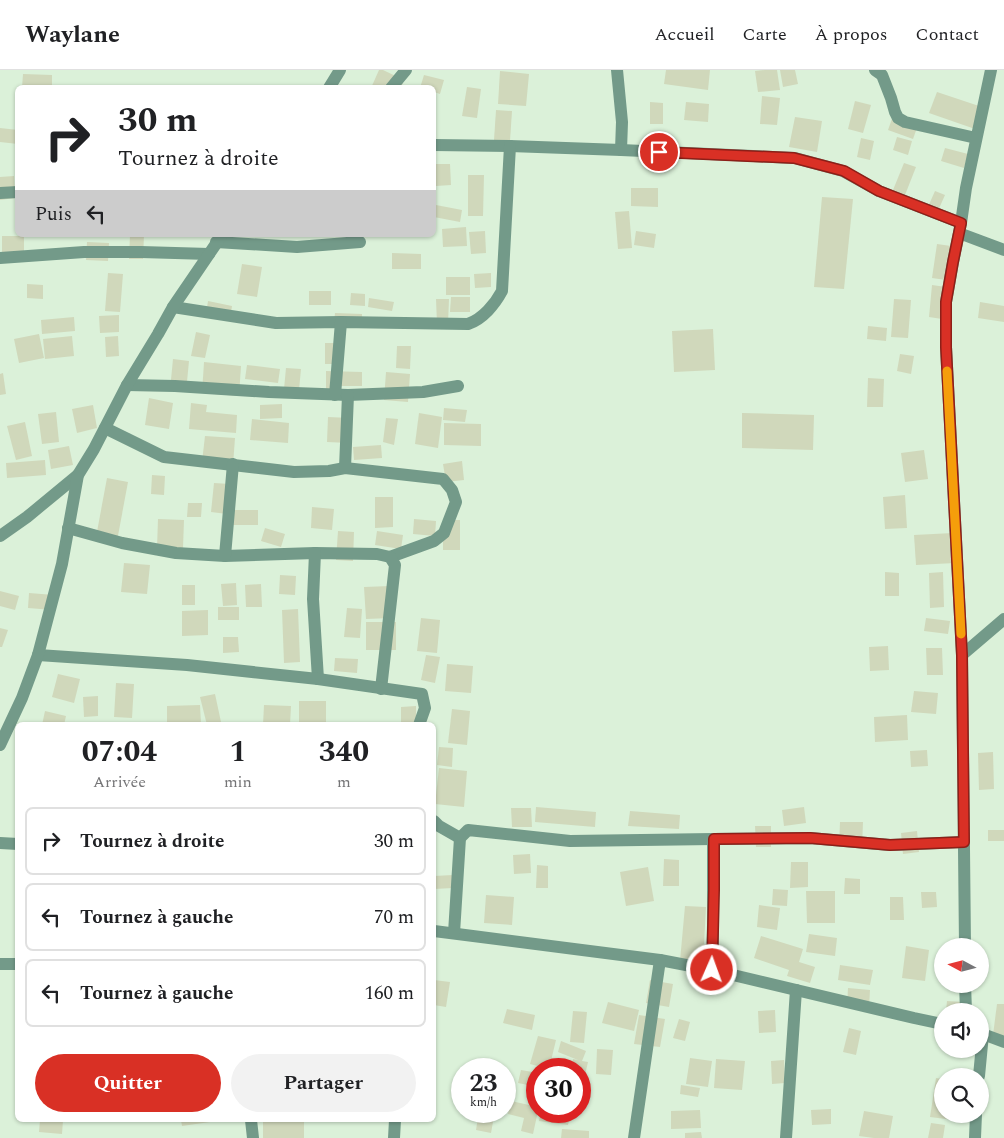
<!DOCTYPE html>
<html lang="fr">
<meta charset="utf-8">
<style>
:root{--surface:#fff;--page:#f2f2f2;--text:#202124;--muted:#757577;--line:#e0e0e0;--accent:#d93025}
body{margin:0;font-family:Spectral,serif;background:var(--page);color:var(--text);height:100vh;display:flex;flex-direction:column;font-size:19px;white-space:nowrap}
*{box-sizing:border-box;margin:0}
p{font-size:16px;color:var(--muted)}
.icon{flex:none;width:28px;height:28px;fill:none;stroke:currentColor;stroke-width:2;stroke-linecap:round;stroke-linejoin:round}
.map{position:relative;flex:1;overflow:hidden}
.drawer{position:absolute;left:15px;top:652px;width:421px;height:400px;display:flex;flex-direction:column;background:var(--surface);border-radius:8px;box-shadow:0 1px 4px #0004}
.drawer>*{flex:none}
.banner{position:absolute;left:15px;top:15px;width:421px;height:152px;border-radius:8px;box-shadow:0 1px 4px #0004;background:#fff;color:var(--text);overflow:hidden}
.needle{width:32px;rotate:277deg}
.controls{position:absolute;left:934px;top:868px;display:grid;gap:10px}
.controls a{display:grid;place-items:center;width:55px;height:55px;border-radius:50%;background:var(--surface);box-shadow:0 1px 4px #0004;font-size:25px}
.speed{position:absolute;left:451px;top:988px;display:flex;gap:10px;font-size:25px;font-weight:700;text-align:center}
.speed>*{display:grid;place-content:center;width:65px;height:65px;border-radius:50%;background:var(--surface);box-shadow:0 1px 4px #0004;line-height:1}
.speed small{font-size:12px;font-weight:400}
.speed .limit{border:8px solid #d22;background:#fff;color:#111}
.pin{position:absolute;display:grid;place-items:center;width:42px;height:42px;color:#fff;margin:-21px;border:2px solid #fff;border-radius:50%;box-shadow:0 1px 5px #0007}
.me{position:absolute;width:55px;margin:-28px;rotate:2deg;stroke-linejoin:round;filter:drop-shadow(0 0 4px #0008)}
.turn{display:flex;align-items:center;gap:18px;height:105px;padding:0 20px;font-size:22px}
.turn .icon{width:65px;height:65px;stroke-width:2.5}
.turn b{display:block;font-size:35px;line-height:42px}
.then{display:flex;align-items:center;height:48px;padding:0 20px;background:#0003;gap:10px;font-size:19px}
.eta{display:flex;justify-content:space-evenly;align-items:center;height:85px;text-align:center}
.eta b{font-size:30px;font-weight:700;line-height:35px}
.cta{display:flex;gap:10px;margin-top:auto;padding:10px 20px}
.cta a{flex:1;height:58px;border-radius:30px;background:var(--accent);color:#fff;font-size:20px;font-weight:700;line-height:58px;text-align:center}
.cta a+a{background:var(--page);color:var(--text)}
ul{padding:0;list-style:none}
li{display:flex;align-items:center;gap:15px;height:68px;margin:0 10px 8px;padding:0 10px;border:2px solid var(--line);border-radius:8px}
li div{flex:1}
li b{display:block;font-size:19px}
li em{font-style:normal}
header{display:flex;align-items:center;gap:30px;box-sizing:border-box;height:70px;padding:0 25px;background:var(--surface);border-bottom:1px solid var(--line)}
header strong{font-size:24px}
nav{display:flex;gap:28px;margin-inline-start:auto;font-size:18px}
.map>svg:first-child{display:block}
</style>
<header>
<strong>Waylane</strong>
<nav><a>Accueil</a><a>Carte</a><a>À propos</a><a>Contact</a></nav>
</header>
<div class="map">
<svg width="1004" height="1068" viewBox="0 0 1004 1068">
<rect width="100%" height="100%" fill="#dbf1d9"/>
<g fill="#d0d8bb">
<path d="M 379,0 L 383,0 L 404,10 L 401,18 L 371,18 Z"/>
<path d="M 666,0 L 710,0 L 708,20 L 664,14 Z"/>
<path d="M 765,0 L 777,0 L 780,20 L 758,22 L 755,1 Z"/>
<path d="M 780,0 L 795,0 L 798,14 L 783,17 Z"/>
<path d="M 500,1 L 529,4 L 526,36 L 498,34 Z"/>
<path d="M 23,4 L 52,5 L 52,18 L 22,18 Z"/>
<path d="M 424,5 L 444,10 L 440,24 L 434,22 L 434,18 L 420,18 Z"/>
<path d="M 467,17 L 481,19 L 477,48 L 462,46 Z"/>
<path d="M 937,22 L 982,37 L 975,59 L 929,43 Z"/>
<path d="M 762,26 L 780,28 L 777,55 L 760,54 Z"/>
<path d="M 855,31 L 871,35 L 863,63 L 848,59 Z"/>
<path d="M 650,32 L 663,33 L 663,54 L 650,54 Z"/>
<path d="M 686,32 L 709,34 L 708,52 L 684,50 Z"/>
<path d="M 496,40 L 512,41 L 510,71 L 494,70 Z"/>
<path d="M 894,43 L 919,52 L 913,69 L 888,60 Z"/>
<path d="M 795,47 L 822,51 L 817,82 L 789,77 Z"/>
<path d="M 0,58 L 18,60 L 18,74 L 0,72 Z"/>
<path d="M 897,67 L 912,71 L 908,85 L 893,80 Z"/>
<path d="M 861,68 L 874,71 L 870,90 L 857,87 Z"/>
<path d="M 945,78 L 968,84 L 964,98 L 941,91 Z"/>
<path d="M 904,93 L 916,97 L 905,125 L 893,120 Z"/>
<path d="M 435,94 L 450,94 L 451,115 L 436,116 Z"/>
<path d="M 468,105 L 484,105 L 483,146 L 468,146 Z"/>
<path d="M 14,106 L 15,128 L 0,130 L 0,107 Z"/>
<path d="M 631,118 L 658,118 L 658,137 L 631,136 Z"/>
<path d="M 935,121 L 945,125 L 937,143 L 927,139 Z"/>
<path d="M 822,127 L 853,129 L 844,219 L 814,217 Z"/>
<path d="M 436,135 L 462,140 L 460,152 L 434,147 Z"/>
<path d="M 629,141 L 632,178 L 618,179 L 615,142 Z"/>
<path d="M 466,157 L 467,176 L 443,177 L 442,159 Z"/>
<path d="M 485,161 L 486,183 L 471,184 L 469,162 Z"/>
<path d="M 636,161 L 656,164 L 654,178 L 634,175 Z"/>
<path d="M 130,165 L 144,165 L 143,189 L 129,189 Z"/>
<rect x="2" y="166" width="22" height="26"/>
<path d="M 87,172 L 109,173 L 108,191 L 86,190 Z"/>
<path d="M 937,174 L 951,176 L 946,210 L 932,208 Z"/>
<path d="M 392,183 L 421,184 L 421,199 L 392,199 Z"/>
<path d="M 242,194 L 262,197 L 257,227 L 237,224 Z"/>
<path d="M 108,203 L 123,204 L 120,242 L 105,241 Z"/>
<path d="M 491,203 L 491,217 L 475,218 L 474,204 Z"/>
<rect x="446" y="207" width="24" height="18"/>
<path d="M 27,214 L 43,215 L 43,229 L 27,228 Z"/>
<path d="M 932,215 L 946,217 L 942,249 L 929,247 Z"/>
<rect x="309" y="221" width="22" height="14"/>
<path d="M 351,223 L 365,224 L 365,236 L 350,235 Z"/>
<path d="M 451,227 L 470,227 L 470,242 L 450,242 Z"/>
<path d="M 369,228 L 394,232 L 392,241 L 368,237 Z"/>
<path d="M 436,229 L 449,229 L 448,254 L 437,254 Z"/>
<path d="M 894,229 L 911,230 L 908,268 L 891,267 Z"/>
<path d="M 208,231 L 232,236 L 230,249 L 206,244 Z"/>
<path d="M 980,232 L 1004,236 L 1004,252 L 978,248 Z"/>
<path d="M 335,243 L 362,244 L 362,255 L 334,253 Z"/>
<path d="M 119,245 L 119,262 L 100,263 L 99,246 Z"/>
<path d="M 74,247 L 75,261 L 42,264 L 41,250 Z"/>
<path d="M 868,256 L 887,258 L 886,271 L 867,269 Z"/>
<path d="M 713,259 L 715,300 L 674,302 L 672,261 Z"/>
<path d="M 196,262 L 210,265 L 205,288 L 191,286 Z"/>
<path d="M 39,264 L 44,288 L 19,293 L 14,269 Z"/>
<path d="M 72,266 L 74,286 L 45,289 L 43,269 Z"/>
<path d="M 118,266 L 119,286 L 106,287 L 105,267 Z"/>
<rect x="325" y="273" width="14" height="21"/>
<path d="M 397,276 L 411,276 L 410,299 L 396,298 Z"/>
<path d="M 900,284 L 914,286 L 911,304 L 897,301 Z"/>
<path d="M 173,289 L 189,291 L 186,322 L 170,320 Z"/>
<path d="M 204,292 L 241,296 L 239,326 L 202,323 Z"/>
<path d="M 247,295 L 280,299 L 278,313 L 245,309 Z"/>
<path d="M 286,298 L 301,299 L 299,320 L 284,319 Z"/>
<path d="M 326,301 L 362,302 L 362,316 L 341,316 L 326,326 Z"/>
<path d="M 386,302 L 410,304 L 408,332 L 384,330 Z"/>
<path d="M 3,303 L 6,324 L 0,325 L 0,304 Z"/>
<path d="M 868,308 L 884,309 L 883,337 L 867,337 Z"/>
<path d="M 149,328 L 173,333 L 169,359 L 145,355 Z"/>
<path d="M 191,333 L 207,335 L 206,342 L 237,345 L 236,363 L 189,359 Z"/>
<path d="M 282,334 L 282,348 L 260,349 L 260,335 Z"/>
<path d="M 93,335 L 97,358 L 77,363 L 72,339 Z"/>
<path d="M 444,338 L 467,340 L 465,352 L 443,350 Z"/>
<path d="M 56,342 L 59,372 L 42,374 L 38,344 Z"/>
<path d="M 419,343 L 442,347 L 438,378 L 415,374 Z"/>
<path d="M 742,343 L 814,345 L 813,380 L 742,378 Z"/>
<path d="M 328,347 L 350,348 L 349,373 L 327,372 Z"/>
<path d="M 386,348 L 398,349 L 394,375 L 383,372 Z"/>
<path d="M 252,349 L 289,353 L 288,373 L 250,370 Z"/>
<path d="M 25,352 L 32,386 L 16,390 L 7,356 Z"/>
<path d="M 444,353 L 481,354 L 481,376 L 444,375 Z"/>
<path d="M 205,366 L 235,368 L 233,395 L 202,392 Z"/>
<path d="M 381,375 L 382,388 L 354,390 L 353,377 Z"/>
<path d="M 69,376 L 73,395 L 51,399 L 48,380 Z"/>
<path d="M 924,380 L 928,409 L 905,412 L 901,383 Z"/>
<path d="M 45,390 L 46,405 L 7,408 L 6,393 Z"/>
<path d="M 462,391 L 464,410 L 446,412 L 443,394 Z"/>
<path d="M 152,405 L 165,406 L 164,425 L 151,424 Z"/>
<path d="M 107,408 L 128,412 L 117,471 L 96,467 Z"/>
<path d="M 214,413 L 230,414 L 227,444 L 211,442 Z"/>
<path d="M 905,425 L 907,458 L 885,459 L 883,427 Z"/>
<path d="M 375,427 L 393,427 L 393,457 L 375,458 Z"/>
<path d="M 188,433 L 202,433 L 201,447 L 187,447 Z"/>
<path d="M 312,437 L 334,439 L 332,460 L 311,458 Z"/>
<rect x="231" y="440" width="27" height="15"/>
<path d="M 158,449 L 184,450 L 183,478 L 157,478 Z"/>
<path d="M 414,449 L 436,451 L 435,466 L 413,464 Z"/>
<rect x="443" y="450" width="17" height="30"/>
<path d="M 265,458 L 285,464 L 281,477 L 261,471 Z"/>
<path d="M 338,461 L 354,462 L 353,491 L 336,490 Z"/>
<path d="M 377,461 L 403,465 L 401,479 L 375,475 Z"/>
<path d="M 953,463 L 955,493 L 916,495 L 914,465 Z"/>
<path d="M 124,493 L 150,495 L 147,524 L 121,522 Z"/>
<path d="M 885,502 L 899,503 L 899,526 L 885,526 Z"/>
<path d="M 943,502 L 944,537 L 930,538 L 929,503 Z"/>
<path d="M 280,505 L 296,506 L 295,525 L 279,524 Z"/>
<path d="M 236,513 L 237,535 L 223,536 L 221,514 Z"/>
<path d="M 261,514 L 262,537 L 246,537 L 245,515 Z"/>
<rect x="182" y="515" width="13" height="20"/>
<path d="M 390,516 L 391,548 L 366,549 L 364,517 Z"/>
<path d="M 0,521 L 19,526 L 15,540 L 0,536 Z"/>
<path d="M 29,523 L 54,525 L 53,540 L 28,538 Z"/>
<rect x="218" y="537" width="21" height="13"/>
<path d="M 347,538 L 362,539 L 360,568 L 344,567 Z"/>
<path d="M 298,539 L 300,592 L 284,593 L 282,540 Z"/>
<path d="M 208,540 L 208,565 L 182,566 L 182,541 Z"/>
<path d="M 421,548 L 440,550 L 437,583 L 417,581 Z"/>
<path d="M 926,548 L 950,551 L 948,564 L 924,561 Z"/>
<rect x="366" y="552" width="30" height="28"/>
<path d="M 0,558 L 8,560 L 2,577 L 0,577 Z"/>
<path d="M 223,567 L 238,567 L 239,582 L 223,583 Z"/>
<path d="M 888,576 L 889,600 L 870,601 L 869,577 Z"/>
<path d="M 926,578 L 942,578 L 943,605 L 927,605 Z"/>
<path d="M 426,585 L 440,587 L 435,613 L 421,610 Z"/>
<path d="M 335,588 L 358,589 L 357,603 L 334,601 Z"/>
<path d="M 447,594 L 473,596 L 471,623 L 445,621 Z"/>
<path d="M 58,604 L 80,609 L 74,633 L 52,627 Z"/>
<path d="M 116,613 L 134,614 L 132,648 L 114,647 Z"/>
<path d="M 914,621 L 938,623 L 936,644 L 911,642 Z"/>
<path d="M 215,624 L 221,652 L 207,655 L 200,627 Z"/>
<path d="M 98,626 L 98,646 L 84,647 L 83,627 Z"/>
<rect x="299" y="631" width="27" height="23"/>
<path d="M 200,635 L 201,654 L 167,655 L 167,636 Z"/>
<path d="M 264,635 L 291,636 L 290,655 L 263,655 Z"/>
<path d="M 416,636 L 416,655 L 401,655 L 401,637 Z"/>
<path d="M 452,639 L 470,641 L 467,675 L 448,673 Z"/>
<path d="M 45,641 L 66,646 L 64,655 L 42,655 Z"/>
<path d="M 907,645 L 908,670 L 875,672 L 874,647 Z"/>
<path d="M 439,677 L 453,678 L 452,697 L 437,695 Z"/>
<path d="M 927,680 L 928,696 L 911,697 L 910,681 Z"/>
<path d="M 993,682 L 994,719 L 979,720 L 978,683 Z"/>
<path d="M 439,698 L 467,701 L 464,737 L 435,734 Z"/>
<path d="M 536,737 L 596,742 L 595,757 L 535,752 Z"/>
<path d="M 804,737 L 806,753 L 784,756 L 782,740 Z"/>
<path d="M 511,738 L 531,738 L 532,757 L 512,757 Z"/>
<path d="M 630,741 L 680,745 L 679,759 L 628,756 Z"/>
<path d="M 840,752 L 863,752 L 862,777 L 839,777 Z"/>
<path d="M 755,756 L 771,756 L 771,777 L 756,777 Z"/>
<rect x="988" y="760" width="16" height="11"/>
<path d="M 917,761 L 919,782 L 903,784 L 901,763 Z"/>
<path d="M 530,784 L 531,803 L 514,804 L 513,785 Z"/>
<path d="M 664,789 L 679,790 L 679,816 L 663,816 Z"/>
<path d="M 791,792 L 808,792 L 808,817 L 790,818 Z"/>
<path d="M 537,795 L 548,796 L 548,818 L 536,818 Z"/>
<path d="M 648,797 L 654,831 L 626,836 L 620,802 Z"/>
<path d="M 453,805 L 453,818 L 434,819 L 434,806 Z"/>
<path d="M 845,808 L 860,809 L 860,824 L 844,824 Z"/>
<path d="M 773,819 L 788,820 L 787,836 L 772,835 Z"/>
<path d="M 806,821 L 835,821 L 835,853 L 807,853 Z"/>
<path d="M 921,822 L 936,822 L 937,837 L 922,838 Z"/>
<path d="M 486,825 L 514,827 L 512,855 L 484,853 Z"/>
<path d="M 890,827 L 903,827 L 904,850 L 890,850 Z"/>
<path d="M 759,835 L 780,838 L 777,860 L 757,857 Z"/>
<path d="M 685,836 L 706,837 L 704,874 L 716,874 L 714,893 L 680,891 Z"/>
<path d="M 809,864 L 837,868 L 835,886 L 806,882 Z"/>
<path d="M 761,866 L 803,879 L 799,892 L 815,897 L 810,913 L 787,906 L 789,900 L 754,888 Z"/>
<path d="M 906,876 L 929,880 L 925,911 L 902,908 Z"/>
<path d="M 939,881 L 942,881 L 942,904 L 937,904 Z"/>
<path d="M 840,895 L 873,900 L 870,915 L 838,910 Z"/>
<path d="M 434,910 L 450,912 L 446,937 L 434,935 Z"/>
<path d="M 650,910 L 673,914 L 669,937 L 646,933 Z"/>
<path d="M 848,918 L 870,920 L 869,938 L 847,936 Z"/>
<path d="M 947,931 L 963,932 L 963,941 L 946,941 Z"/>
<path d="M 608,932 L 639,940 L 634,961 L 602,953 Z"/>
<path d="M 997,934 L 1004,934 L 1004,966 L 993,965 Z"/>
<path d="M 507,939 L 535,945 L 532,960 L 503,953 Z"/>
<path d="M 775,940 L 776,962 L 759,963 L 758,941 Z"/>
<path d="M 573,941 L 587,942 L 584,973 L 570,972 Z"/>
<path d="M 639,945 L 665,949 L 660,977 L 634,974 Z"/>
<path d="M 679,949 L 690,952 L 685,971 L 673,968 Z"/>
<path d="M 849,958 L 861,961 L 856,985 L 843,982 Z"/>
<path d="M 538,966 L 556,970 L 549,999 L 530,994 Z"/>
<path d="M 561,971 L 586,981 L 582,991 L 588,992 L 585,1005 L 580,1004 L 580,999 L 571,999 L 573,989 L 578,990 L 558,982 Z"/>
<path d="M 597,979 L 613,980 L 611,1005 L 596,1004 Z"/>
<path d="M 690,988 L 712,991 L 708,1017 L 686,1014 Z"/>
<path d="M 555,989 L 570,991 L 569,999 L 553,999 Z"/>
<path d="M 716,989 L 745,991 L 742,1020 L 714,1018 Z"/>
<path d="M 784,990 L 785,1013 L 772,1014 L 771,991 Z"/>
<path d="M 521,1000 L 538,1003 L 538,1017 L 518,1013 Z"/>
<path d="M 936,1008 L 942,1009 L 942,1044 L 955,1044 L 954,1050 L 930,1047 Z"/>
<path d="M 681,1015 L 700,1018 L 698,1027 L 680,1024 Z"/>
<path d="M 511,1031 L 538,1037 L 538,1041 L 533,1064 L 521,1061 L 524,1048 L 508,1044 Z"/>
<path d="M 831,1039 L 831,1054 L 812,1055 L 811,1040 Z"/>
<path d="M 700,1040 L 701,1058 L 671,1059 L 671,1041 Z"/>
<path d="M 479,1041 L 495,1041 L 491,1063 L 476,1060 Z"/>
<path d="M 541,1041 L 571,1041 L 568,1055 L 539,1051 Z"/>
<path d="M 864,1041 L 893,1046 L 889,1068 L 874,1068 L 859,1066 Z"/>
<path d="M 40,1050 L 63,1050 L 62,1064 L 39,1062 Z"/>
<path d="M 181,1050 L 209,1050 L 210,1052 L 182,1056 Z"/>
<rect x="263" y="1050" width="41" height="18"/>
<path d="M 931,1053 L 945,1055 L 943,1068 L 928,1068 Z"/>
<path d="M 562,1059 L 589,1061 L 589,1068 L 561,1068 Z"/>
<path d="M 701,1062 L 702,1068 L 685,1068 L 685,1063 Z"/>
</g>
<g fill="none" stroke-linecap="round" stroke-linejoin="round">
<g stroke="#739a89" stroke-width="12">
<path d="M 617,0 L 622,52 L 621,80"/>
<path d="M 875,0 L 882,5 L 891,28 L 895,42 L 898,48 L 905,52 L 976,68"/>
<path d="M 329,18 L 340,0"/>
<path d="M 391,18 L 406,0"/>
<path d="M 434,75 L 510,76 L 621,80 L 795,88 L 843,101 L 879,121 L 961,153"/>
<path d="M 0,123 L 18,122"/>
<path d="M 959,163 L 1004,180"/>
<path d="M 216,172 L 297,177 L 360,172"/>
<path d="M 0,188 L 84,182 L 141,182 L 209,184"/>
<path d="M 173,237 L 276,253 L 341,252 L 468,254 C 483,249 495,234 502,221 L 510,76"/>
<path d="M 127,315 L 175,316 L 269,322 L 348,325 L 423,322 L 458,316"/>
<path d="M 335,325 L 341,252"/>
<path d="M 105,358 L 164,387 L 294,402 L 329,401 L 345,398 L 443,409 L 452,420 L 456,432 L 444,463 L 434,471 L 390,487"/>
<path d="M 345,398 L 348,325"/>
<path d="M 68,458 L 122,473 L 176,483 L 225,486 L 315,483 L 377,484 L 390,487 L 395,495 L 381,619"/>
<path d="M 0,466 L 27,447 L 78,405"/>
<path d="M 315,483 L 313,529 L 318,609"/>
<path d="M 225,486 L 233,394"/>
<path d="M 38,585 L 187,595 L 318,609 L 422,624 L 425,638 L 419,655"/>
<path d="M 962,585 L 1004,549"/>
<path d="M 0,675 L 22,628 L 38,585 L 62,494 L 78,405 L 94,379 L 127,315 L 158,264 L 173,237 L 222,165"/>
<path d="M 434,751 L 439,756 L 460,768"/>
<path d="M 0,773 L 18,774"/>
<path d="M 434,861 L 660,890 L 712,900 L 914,948 L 942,954"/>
<path d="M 454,863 L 460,768 L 468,760 L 570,771 L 713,769 L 810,768 L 890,775 L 964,772"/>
<path d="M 965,876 L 962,585 L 946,277 L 946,232 L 953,192 L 961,153 L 966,118 L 991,0"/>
<path d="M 0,894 L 18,894"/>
<path d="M 712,900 L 713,855 L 713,769"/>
<path d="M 965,914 L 966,941"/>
<path d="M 980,963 L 1004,972"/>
<path d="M 979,1006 L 983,964"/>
<path d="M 251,1050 L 253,1068"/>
<path d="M 394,1068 L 395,1050"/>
<path d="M 634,1068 L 660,890"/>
<path d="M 786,1068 L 796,920"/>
<path d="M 975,1068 L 976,1044"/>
</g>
</g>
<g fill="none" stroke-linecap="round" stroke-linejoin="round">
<g stroke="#8d1f18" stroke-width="12">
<path id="route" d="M 659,82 L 794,88 L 844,101 L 879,121 L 961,153 L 953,192 L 946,232 L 946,277 L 962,585 L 964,772 L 890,775 L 810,768 L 714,769 L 714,820 L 712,900"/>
</g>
<use href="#route" stroke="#d93025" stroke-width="9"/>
<path stroke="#f59e0b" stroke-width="9" d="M 947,301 L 961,564"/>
</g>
</svg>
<div class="controls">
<a><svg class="needle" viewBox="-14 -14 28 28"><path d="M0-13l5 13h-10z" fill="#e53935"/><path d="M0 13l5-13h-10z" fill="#757577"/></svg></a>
<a><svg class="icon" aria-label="sound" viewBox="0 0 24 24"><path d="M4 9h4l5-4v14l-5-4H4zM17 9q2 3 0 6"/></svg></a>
<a><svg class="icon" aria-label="search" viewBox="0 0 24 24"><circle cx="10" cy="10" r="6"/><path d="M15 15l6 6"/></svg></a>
</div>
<div class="speed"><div>23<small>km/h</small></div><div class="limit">30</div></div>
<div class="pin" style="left:659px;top:82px;background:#d93025"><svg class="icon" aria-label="arrive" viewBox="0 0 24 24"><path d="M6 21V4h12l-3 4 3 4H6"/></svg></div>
<svg class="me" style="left:712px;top:900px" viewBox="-20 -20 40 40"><circle r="17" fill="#d93025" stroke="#fff" stroke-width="3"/><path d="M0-11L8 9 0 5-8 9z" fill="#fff"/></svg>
<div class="banner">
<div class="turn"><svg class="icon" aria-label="right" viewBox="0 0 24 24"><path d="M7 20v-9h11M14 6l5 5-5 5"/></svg><div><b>30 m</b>Tournez à droite</div></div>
<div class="then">Puis<svg class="icon" aria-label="left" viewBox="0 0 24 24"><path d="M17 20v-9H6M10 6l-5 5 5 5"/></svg></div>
</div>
<section class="drawer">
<div class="eta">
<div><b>07:04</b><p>Arrivée</p></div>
<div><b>1</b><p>min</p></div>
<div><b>340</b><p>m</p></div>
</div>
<ul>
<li><svg class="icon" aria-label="right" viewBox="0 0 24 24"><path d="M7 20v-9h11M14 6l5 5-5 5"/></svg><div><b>Tournez à droite</b></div><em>30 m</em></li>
<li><svg class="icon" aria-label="left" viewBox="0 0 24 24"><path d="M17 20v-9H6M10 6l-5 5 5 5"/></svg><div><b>Tournez à gauche</b></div><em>70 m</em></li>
<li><svg class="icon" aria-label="left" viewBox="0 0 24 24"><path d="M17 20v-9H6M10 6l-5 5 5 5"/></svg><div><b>Tournez à gauche</b></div><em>160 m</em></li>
</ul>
<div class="cta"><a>Quitter</a><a>Partager</a></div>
</section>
</div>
